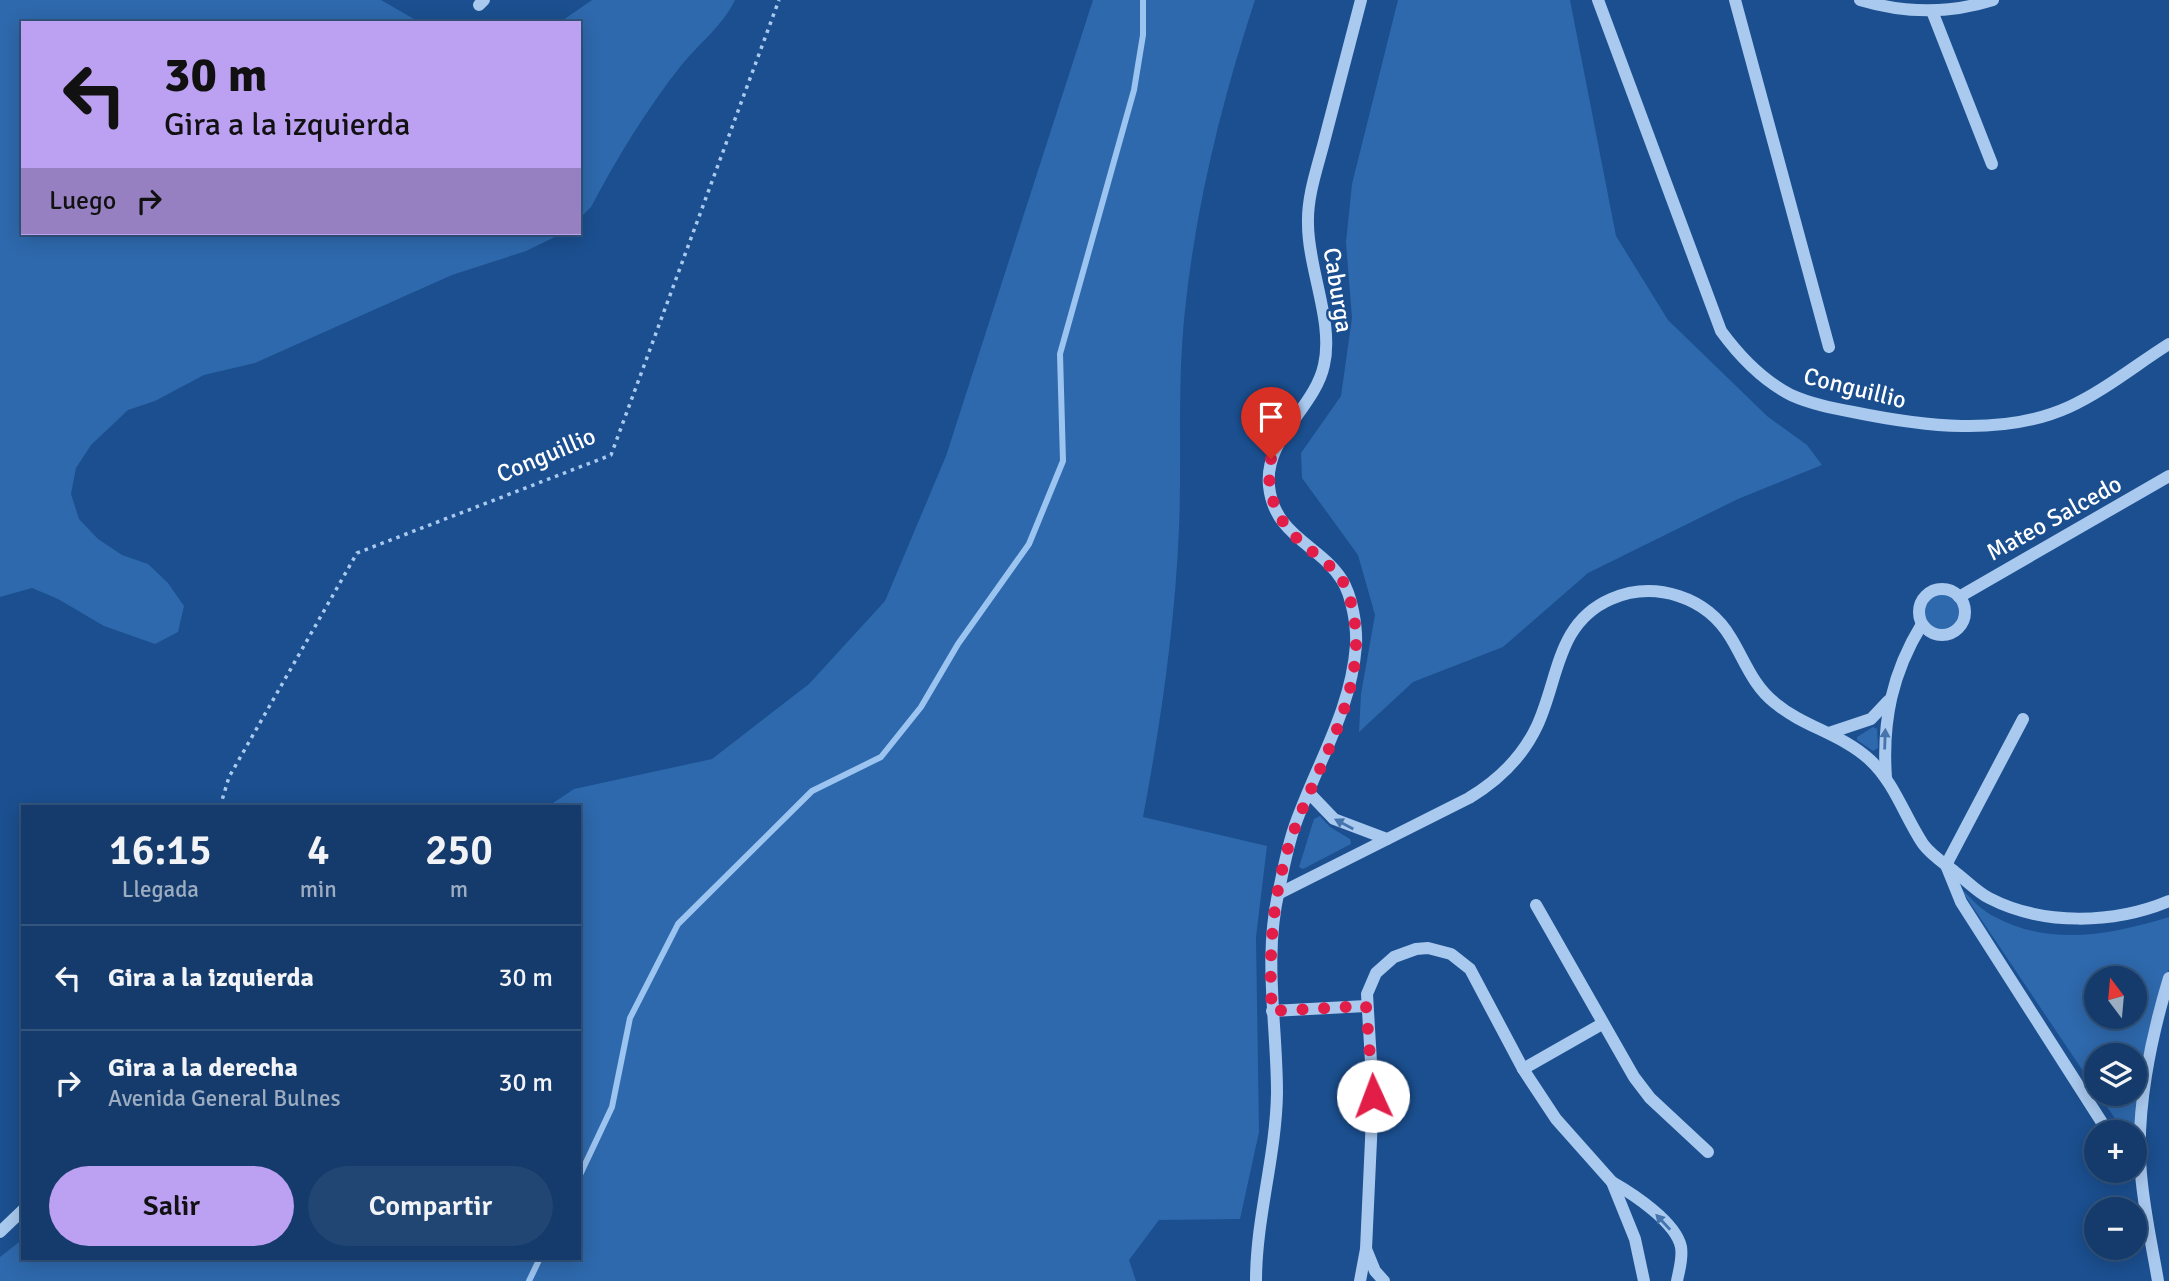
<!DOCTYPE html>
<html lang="es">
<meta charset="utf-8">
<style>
:root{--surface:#143b6b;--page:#214673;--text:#f1f3f6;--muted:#9dadc1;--line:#33557e;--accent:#bca0f2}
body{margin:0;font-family:Signika,sans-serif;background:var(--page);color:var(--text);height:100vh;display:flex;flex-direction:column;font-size:26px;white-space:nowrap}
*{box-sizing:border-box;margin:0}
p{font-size:23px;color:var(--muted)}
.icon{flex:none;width:38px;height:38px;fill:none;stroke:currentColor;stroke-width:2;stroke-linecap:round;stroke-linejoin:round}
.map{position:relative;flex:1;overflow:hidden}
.side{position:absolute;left:21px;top:805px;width:560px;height:455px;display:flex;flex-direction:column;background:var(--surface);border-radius:0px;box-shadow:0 4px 18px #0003,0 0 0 2px var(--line)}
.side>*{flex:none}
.top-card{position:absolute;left:21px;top:21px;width:560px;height:214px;border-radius:0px;box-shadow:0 4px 18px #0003,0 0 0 2px var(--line);background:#bca0f2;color:#111;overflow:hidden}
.needle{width:46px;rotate:344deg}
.controls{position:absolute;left:2084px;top:966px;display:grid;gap:14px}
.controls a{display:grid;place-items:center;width:63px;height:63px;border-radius:50%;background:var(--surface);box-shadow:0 4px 18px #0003,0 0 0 2px var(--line);font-size:35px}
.pin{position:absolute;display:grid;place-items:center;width:60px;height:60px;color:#fff;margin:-72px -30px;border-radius:50% 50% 50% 0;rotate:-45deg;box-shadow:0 0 7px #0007}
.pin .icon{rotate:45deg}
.me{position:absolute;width:77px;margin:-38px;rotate:358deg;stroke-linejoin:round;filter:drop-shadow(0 0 5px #0008)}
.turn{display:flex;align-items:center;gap:24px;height:147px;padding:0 28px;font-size:32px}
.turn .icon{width:91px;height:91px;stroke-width:2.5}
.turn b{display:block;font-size:49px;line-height:60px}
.then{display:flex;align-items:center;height:66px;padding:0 28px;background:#0003;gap:14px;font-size:26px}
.eta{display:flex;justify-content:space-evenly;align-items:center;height:119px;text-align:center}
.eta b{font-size:42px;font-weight:600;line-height:49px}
.cta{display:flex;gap:14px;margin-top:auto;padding:14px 28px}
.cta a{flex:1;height:80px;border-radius:42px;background:var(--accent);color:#111;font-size:28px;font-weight:600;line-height:80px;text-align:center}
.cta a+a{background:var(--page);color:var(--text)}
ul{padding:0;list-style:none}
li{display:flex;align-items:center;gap:21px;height:105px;padding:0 28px;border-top:2px solid var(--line)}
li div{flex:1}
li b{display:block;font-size:26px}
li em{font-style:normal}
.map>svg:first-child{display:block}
</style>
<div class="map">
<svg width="2169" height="1281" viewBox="0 0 2169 1281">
<rect width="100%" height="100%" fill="#1b4f8f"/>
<g fill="#2e69ad" fill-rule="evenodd">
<path d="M 0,0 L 381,0 L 421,23 L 23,23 L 23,233 L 563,233 L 526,251 L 452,275 L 255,363 L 204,375 L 155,401 L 128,410 L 91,445 L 76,468 L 71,494 L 79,519 L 98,539 L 122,555 L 148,564 L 168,583 L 184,606 L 178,632 L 155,644 L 104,626 L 58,599 L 32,588 L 0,597 Z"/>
<path d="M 592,0 L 735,0 C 722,27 698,44 680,67 C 646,110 617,158 591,207 L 579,219 L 579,23 L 553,23 L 563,20 Z"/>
<path d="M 1093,0 L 1255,0 C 1222,100 1196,205 1185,310 C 1177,383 1182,455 1179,528 C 1175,625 1161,722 1143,817 L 1267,846 L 1256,937 L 1259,1132 L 1240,1219 L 1159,1220 L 1129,1260 L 1136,1281 L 0,1281 L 0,1257 L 23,1239 L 23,1258 L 579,1258 L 579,807 L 547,807 L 574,789 L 712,759 L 809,684 L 885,601 L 946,456 Z"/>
<path d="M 1398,0 L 1570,0 L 1616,236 L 1668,320 L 1767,416 L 1807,445 L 1822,465 L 1738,499 L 1588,573 L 1503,647 L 1413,682 L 1359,732 L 1361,694 L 1375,615 L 1358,555 L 1302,478 L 1301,453 L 1341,396 L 1352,318 L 1346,242 L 1352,184 Z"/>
<circle cx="1942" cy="612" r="19"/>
<path d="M 1873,727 L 1877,729 L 1878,748 L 1873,751 L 1857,740 L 1857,737 Z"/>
<path d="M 1320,816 L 1330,827 L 1350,839 L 1351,844 L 1303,869 L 1299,867 L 1314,819 Z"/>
<path d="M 1960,888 C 1970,897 1981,910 1993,916 C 2050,947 2110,935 2169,917 L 2169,969 L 2159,999 L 2135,1132 L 2124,1132 ZM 2096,978 L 2135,978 L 2135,1017 L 2096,1017 ZM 2096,1055 L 2135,1055 L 2135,1094 L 2096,1094 Z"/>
</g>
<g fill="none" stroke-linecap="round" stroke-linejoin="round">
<g stroke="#9cc4f0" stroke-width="6">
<path d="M 579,1177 L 612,1107 L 630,1018 L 678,924 L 812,791 L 881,757 L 921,707 L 958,644 L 1029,544 L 1063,461 L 1060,354 L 1134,90 L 1143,35 L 1143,0"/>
<path d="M 529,1281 L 540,1258"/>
</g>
<path stroke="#a9c9ee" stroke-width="3.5" stroke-dasharray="3.5 5" stroke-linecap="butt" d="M 220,807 L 229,777 L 357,553 L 611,455 L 779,0"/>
<g stroke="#a9c9ee" stroke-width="12">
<path d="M 1598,0 L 1721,331 C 1740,357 1762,380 1791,395 C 1811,404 1832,408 1853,412 C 1921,426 2003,437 2069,407 C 2104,391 2137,364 2169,344"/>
<path d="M 1735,0 L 1829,347"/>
<path d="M 1860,0 C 1903,13 1949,14 1993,0"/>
<path d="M 479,5 L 484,0"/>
<path d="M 1932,11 L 1992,164"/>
<circle cx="1942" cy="612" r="23"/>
<path d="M 1959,597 L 2169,476"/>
<path d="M 2023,719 L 1946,865 L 1961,902 L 2108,1132"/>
<path d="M 1829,733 L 1871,719 L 1888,701"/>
<path d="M 1886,778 C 1882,721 1892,673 1922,624"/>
<path d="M 1310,794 L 1334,819 L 1387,839"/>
<path d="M 1278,894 L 1469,798 C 1499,780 1522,758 1537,726 C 1559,679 1556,623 1611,599 C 1655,580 1707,597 1731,638 C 1745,661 1753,686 1775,703 C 1804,727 1842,734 1870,760 C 1894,782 1905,817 1923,844 C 1931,855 1945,864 1955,872 C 1966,880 1977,892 1989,898 C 2043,926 2114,924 2169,901"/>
<path d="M 1536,905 L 1634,1077 L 1650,1098 L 1708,1152"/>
<path d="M 1272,1011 L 1366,1006"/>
<path d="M 1523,1069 L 1602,1024"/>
<path d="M 1612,1182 C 1633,1194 1676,1222 1681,1247 C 1683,1259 1679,1270 1677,1281"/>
<path d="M 0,1232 L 23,1210"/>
<path d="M 1366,1249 L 1373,1096 L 1367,994 L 1376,973 L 1394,957 L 1416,949 L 1428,948 L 1451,954 L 1470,969 L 1523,1069 L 1556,1119 L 1612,1182 L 1635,1239 L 1644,1281"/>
<path d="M 1256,1281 C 1256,1218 1276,1156 1277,1093 C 1277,1024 1263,958 1279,890 C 1283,870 1287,850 1293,831 C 1314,768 1351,713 1356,645 C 1357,626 1352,596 1342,580 C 1320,545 1274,536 1269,486 C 1264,438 1315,408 1324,365 C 1334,322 1308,269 1308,224 C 1307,195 1318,166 1325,138 C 1337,92 1349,46 1361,0"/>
<path d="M 1360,1281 L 1366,1249 L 1375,1271 L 1384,1281"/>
<path d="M 2158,1281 C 2152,1246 2144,1210 2141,1174 C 2135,1113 2151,1037 2169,978"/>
</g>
</g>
<defs><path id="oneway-solid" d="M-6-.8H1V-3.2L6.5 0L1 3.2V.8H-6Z" transform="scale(1.75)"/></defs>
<g fill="#4674ac">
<use href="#oneway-solid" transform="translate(1885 739) rotate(-88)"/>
<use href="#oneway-solid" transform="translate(1344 824) rotate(-152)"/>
<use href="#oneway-solid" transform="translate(1663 1222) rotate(-133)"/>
</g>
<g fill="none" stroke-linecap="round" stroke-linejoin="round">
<path stroke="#e11d48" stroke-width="12" stroke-dasharray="0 21.6" d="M 1271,459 C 1264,494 1279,526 1307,547 C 1318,557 1334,567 1342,580 C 1352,597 1356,623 1356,642 C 1356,708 1317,768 1295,828 C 1273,885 1268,951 1272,1011 L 1366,1006 L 1373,1096"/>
</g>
<g text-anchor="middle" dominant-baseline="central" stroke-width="5" stroke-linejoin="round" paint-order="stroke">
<g font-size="24" fill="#fff" stroke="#1b4f8f">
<text transform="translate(1338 290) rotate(81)">Caburga</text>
<text transform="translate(1855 388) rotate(14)">Conguillio</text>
<text transform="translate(546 455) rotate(-23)">Conguillio</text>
<text transform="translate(2054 518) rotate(-29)">Mateo Salcedo</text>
</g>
</g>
</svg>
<div class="controls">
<a><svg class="needle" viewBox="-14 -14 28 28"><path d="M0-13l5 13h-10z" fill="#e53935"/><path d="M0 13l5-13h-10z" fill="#9dadc1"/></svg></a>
<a><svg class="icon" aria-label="layers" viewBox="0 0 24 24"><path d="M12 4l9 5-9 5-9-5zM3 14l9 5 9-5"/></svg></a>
<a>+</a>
<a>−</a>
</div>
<div class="pin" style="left:1271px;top:459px;background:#d93025"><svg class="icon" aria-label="arrive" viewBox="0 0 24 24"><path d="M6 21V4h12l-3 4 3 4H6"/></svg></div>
<svg class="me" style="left:1373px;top:1096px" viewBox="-20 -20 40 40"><circle r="19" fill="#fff"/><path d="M0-13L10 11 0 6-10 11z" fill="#e11d48"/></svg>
<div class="top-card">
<div class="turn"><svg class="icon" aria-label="left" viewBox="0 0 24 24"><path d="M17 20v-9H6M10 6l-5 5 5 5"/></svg><div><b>30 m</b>Gira a la izquierda</div></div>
<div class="then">Luego<svg class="icon" aria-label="right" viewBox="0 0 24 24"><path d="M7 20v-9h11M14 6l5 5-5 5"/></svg></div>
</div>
<section class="side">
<div class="eta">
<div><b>16:15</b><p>Llegada</p></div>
<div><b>4</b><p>min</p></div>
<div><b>250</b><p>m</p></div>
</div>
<ul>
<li><svg class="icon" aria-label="left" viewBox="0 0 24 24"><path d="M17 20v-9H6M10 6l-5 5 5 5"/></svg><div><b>Gira a la izquierda</b></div><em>30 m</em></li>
<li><svg class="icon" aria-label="right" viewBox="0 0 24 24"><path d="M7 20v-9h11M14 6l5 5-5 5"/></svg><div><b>Gira a la derecha</b><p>Avenida General Bulnes</p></div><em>30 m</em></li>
</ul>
<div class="cta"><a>Salir</a><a>Compartir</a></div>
</section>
</div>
